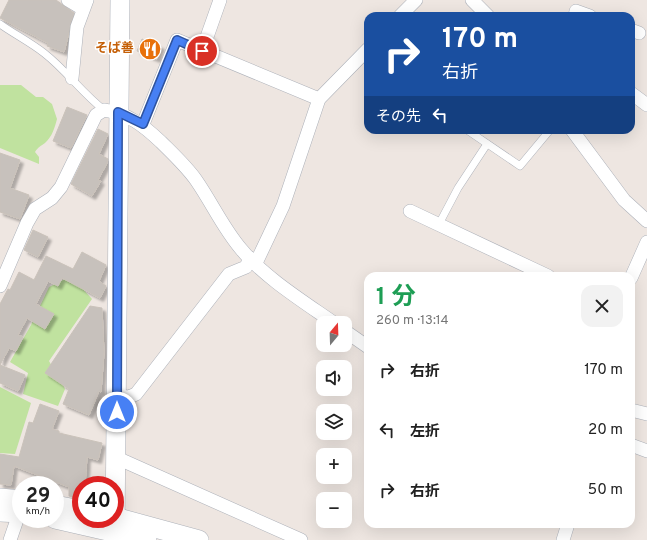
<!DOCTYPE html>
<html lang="ja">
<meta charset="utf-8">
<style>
:root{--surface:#fff;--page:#f2f2f2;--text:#222;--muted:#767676}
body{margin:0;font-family:Overpass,"Noto Sans JP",sans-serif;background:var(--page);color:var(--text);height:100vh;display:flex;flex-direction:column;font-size:15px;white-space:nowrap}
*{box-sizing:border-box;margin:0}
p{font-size:13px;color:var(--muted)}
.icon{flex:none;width:22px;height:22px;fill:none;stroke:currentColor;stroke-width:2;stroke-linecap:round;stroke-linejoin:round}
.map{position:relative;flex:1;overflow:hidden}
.details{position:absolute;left:364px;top:272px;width:271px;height:256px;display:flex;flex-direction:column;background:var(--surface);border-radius:12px;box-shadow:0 4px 16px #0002}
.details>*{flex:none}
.hud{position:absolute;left:364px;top:12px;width:271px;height:122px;border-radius:12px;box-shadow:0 4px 16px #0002;background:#1a4fa0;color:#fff;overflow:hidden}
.needle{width:26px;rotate:19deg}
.buttons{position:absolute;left:316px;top:316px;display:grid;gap:8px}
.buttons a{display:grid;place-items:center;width:36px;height:36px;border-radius:8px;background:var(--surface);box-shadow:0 4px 16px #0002;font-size:20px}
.speed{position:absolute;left:12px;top:476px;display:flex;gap:8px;font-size:20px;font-weight:700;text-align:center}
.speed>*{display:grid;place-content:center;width:52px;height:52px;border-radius:50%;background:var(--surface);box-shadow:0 4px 16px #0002;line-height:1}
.speed small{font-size:10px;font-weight:400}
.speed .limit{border:6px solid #d22;background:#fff;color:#111}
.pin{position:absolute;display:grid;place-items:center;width:34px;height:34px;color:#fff;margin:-17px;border:2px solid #fff;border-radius:50%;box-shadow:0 1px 4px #0007}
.me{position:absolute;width:44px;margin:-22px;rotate:0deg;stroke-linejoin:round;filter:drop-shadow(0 0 3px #0008)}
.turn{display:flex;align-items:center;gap:14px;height:84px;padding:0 12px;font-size:18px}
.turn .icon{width:52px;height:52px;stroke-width:2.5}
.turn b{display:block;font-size:28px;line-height:34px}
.then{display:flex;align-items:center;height:38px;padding:0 12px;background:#0003;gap:8px;font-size:15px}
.round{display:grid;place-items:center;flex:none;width:42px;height:42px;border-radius:12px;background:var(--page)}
.overview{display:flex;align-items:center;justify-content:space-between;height:68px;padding:0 12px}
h1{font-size:24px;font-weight:700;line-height:30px;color:#1e9e55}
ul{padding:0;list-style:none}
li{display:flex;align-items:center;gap:12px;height:60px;padding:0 12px}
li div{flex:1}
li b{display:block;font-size:15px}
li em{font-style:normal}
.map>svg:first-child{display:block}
</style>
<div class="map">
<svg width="647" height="540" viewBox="0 0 647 540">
<defs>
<filter id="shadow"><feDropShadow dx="3.5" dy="3.5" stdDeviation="1" flood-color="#0004"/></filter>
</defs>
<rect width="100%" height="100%" fill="#eee6e1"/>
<g fill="#c0e29f">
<path d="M 0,85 L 21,85 L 36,97 L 43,97 L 52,104 L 57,119 C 55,127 52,137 45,143 C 41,146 38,147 35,152 L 39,157 L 39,164 L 0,148 Z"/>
<path d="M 71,276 L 92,299 L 49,361 L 65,389 L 58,406 L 23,394 L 28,373 L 10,362 L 31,325 L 49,287 Z"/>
<path d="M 0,387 L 31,403 L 15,454 L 0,453 Z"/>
</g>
<g fill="#c7c1bc" stroke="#cac2ba" filter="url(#shadow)">
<path d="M 9,0 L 56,0 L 74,13 L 64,52 L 47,46 L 48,43 L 0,18 Z"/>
<path d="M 142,39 L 161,46 L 157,59 L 137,51 Z"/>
<path d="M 67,107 L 87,115 L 71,148 L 53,141 Z"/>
<path d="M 98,129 L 108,134 L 99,154 L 108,159 L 107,163 L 98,180 L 101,181 L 92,196 L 71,184 Z"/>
<path d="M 0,153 L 20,160 L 10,188 L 29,195 L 20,219 L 0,212 Z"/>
<path d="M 33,230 L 48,237 L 38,257 L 24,250 Z"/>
<path d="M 82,252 L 106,265 L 99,281 L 106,286 L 100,298 L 62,278 L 58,286 L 48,281 L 36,304 L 54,314 L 45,329 L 27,318 L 18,335 L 23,337 L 16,351 L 9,348 L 0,365 L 25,375 L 18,391 L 0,383 L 0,304 L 8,289 L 10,290 L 19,272 L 34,280 L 46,256 L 73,269 Z"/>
<path d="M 90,306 L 102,308 L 104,353 L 101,392 L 99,391 L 89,415 L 63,404 L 69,389 L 45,373 Z"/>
<path d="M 40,404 L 59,411 L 52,429 L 59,431 L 59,433 L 102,443 L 98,460 L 87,457 L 85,485 L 81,485 L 81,499 L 69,496 L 69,487 L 14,466 L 11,485 L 0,484 L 0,454 L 19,457 L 29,422 L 33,423 Z"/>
</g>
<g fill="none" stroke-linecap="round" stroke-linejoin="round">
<g stroke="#adb1b9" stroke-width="8">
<g id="lane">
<path d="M 0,24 C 14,34 30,42 44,53 C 66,70 82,93 104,110"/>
<path d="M 467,130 L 520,166 L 550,130"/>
<path d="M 439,224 L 458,188 L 487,144"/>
</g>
</g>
<g stroke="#adb1b9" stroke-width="14">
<g id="street">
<path d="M 68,0 L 83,9"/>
<path d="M 472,0 L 488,16"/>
<path d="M 400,16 L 416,0"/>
<path d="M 575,16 L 576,11 L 590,16"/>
<path d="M 631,30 L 639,33"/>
<path d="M 202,51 L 220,0"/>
<path d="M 72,78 L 77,27 L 87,0"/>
<path d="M 631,93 L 647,105"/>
<path d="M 143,124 L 177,40 L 319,99"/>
<path d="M 572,130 L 624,200 L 647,221"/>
<path d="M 410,211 L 548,276"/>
<path d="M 256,263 L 283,206 L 319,99 L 368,49"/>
<path d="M 631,278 L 647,242"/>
<path d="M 0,286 L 27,223 L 35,209 L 52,198 L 61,187 L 96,115 L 104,110 C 129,114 143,125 161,142 C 173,154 186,166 196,180 C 212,203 223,228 241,249 C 264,277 304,302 334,323"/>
<path d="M 345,331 L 368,347"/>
<path d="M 117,396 L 129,397 L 136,394 L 229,274 L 246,267 L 250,258"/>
<path d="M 631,410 L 647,414"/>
<path d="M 631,445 L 647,451"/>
<path d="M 117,458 L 301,540"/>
<path d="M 10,540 L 21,508"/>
<path d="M 563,540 L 568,524"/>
</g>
</g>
<g stroke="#adb1b9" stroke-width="20">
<g id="secondary">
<path d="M 0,498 L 21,500"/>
<path d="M 55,505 L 81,510"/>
<path d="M 0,512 L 21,513"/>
<path d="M 115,517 L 199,540"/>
<path d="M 55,519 L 147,540"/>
<path d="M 115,531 L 120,0"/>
</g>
</g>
<use href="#lane" stroke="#fff" stroke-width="7"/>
<use href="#street" stroke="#fff" stroke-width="13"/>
<use href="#secondary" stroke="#fff" stroke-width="19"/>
</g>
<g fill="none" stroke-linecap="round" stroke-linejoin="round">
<g stroke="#2e539f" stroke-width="10">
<path id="route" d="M 117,412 L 118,112 L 143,124 L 177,40 L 202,51"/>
</g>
<use href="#route" stroke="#4780f4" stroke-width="7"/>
</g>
<defs>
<g id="restaurant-disc" transform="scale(1.15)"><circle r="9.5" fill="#e8710a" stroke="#fff"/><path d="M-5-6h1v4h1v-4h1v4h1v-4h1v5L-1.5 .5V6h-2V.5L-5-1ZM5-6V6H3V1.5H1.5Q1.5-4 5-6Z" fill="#fff"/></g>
</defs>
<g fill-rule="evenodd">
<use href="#restaurant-disc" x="150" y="49"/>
</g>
<g text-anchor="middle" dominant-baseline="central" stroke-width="3" stroke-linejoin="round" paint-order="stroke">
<g font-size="13" font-weight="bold" fill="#c56008" stroke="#fff" text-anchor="end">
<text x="134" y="49">そば善</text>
</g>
</g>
</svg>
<div class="buttons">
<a><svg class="needle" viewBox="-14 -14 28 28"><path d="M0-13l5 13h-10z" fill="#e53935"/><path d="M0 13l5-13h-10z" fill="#767676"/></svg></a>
<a><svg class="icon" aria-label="sound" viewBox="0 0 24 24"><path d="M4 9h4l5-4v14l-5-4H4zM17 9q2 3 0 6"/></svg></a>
<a><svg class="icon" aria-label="layers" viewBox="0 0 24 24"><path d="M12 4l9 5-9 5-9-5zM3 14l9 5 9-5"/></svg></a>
<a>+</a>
<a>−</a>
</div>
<div class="speed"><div>29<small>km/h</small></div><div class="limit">40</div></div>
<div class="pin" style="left:202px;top:51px;background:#d93025"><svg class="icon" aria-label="arrive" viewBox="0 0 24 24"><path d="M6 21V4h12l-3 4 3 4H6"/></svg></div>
<svg class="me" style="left:117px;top:412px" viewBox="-20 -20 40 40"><circle r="17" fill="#4780f4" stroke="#fff" stroke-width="3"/><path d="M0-11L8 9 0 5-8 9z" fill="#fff"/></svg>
<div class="hud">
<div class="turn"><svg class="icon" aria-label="right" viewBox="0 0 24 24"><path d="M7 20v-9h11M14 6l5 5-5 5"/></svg><div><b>170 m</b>右折</div></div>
<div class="then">その先<svg class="icon" aria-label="left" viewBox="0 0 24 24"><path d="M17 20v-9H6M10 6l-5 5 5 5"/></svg></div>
</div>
<section class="details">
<div class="overview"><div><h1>1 分</h1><p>260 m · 13:14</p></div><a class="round"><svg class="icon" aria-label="close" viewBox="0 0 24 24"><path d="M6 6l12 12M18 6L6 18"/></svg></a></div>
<ul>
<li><svg class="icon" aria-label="right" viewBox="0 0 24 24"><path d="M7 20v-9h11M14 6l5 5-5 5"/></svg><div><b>右折</b></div><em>170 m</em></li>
<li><svg class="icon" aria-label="left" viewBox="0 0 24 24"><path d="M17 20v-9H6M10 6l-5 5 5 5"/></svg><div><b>左折</b></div><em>20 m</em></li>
<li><svg class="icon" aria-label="right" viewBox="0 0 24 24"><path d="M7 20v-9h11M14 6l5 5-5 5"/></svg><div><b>右折</b></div><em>50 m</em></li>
</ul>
</section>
</div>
